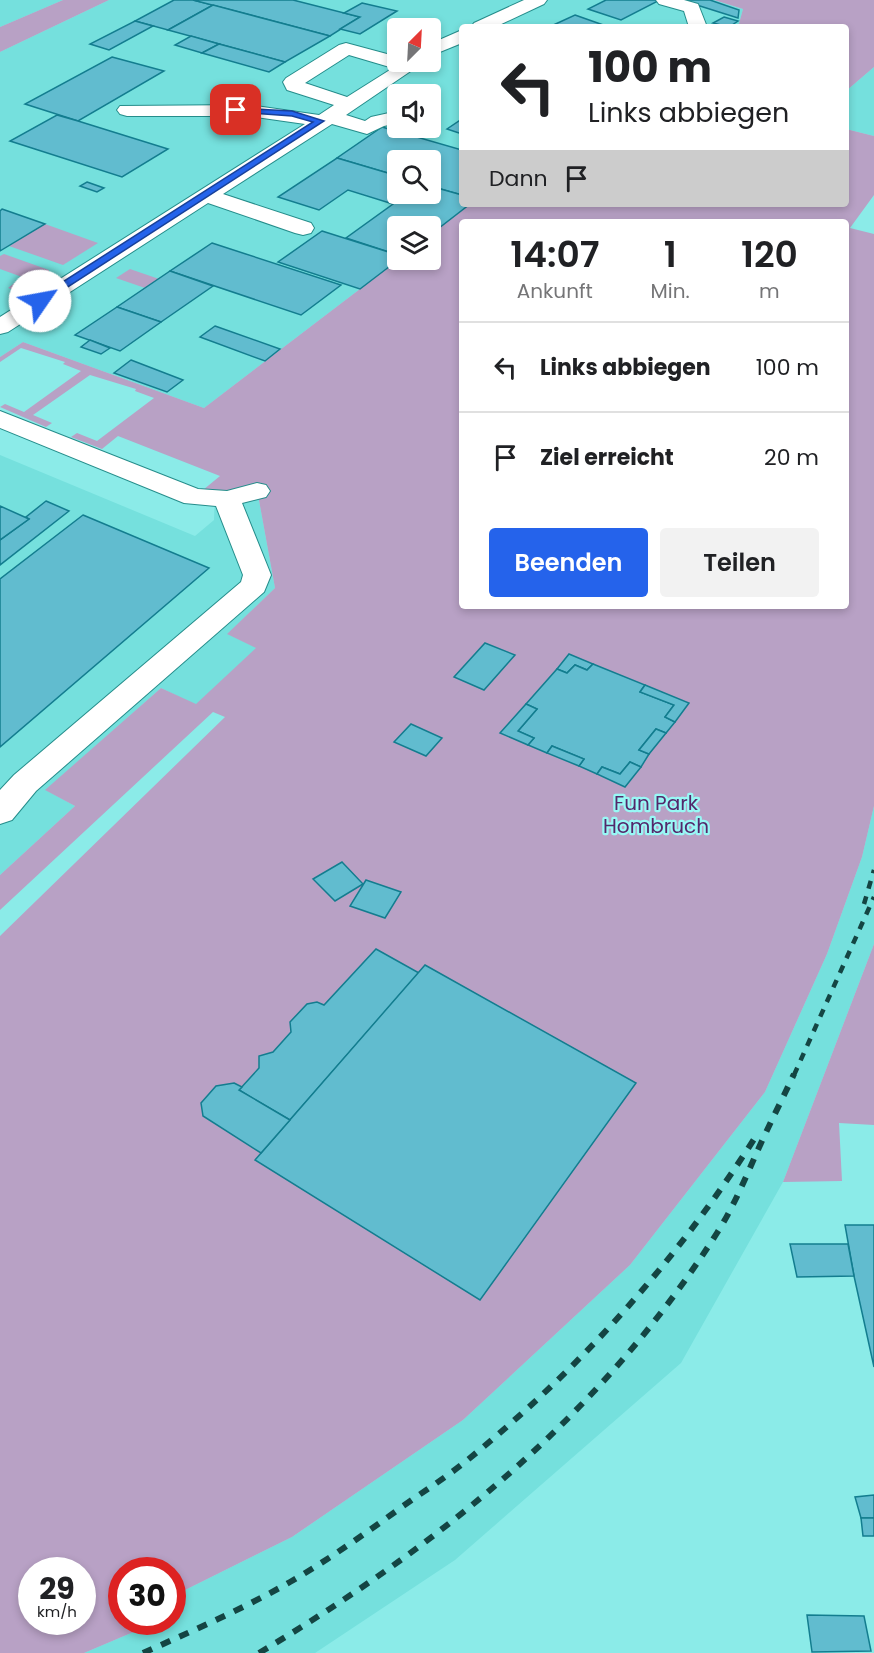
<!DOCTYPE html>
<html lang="de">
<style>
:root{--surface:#fff;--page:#f2f2f2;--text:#202124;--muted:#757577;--line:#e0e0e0;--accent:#2563eb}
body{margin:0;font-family:Poppins,sans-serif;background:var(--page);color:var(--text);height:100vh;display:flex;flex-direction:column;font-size:22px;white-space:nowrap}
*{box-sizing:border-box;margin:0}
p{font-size:20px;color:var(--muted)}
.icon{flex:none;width:33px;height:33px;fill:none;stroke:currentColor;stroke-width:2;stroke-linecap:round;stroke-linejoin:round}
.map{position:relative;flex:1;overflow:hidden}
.drawer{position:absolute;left:459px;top:219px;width:390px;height:390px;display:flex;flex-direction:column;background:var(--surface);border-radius:6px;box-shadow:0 3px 9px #0003}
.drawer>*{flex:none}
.guide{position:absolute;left:459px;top:24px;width:390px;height:183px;border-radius:6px;box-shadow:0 3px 9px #0003;background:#fff;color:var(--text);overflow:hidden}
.needle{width:39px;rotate:24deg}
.fabs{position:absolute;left:387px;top:18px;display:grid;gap:12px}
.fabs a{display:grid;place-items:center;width:54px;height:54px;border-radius:6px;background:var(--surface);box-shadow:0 3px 9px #0003;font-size:30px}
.speed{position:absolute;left:18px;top:1557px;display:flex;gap:12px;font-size:30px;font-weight:700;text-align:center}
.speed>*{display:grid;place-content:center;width:78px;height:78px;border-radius:50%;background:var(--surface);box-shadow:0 3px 9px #0003;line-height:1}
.speed small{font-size:15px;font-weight:400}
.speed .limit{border:9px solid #d22;background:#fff;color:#111}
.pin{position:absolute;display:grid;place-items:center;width:51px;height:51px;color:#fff;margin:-26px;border-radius:12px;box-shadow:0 3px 9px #0006}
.me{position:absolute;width:66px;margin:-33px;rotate:57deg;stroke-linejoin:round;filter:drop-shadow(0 0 4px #0008)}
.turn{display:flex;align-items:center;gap:21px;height:126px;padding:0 30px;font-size:27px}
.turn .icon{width:78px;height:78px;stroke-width:2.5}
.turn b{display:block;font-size:42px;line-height:51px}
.then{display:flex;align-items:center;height:57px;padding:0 30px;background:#0003;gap:12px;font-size:22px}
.eta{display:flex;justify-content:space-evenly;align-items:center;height:102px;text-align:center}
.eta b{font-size:36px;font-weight:600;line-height:42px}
.button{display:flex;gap:12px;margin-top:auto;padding:12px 30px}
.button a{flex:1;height:69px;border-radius:6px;background:var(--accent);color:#fff;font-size:24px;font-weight:600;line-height:69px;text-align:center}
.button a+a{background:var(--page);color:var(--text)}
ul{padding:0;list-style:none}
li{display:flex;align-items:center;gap:18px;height:90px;padding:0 30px;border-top:2px solid var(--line)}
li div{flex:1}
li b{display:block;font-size:22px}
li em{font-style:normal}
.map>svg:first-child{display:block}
</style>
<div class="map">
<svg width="874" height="1653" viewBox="0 0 874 1653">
<rect width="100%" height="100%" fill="#8bebe8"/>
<g fill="#75e0dd" fill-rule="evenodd">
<path d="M 0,0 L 63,0 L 0,27 Z"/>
<path d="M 109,0 L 714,0 L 743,9 L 738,27 L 462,27 L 462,204 L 430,226 L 398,226 L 398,260 L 204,408 L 23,342 L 0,357 L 0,52 ZM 398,28 L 430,28 L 430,62 L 398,62 ZM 398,94 L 430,94 L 430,128 L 398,128 ZM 398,160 L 430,160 L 430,194 L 398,194 Z"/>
<path d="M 874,67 L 874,136 L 846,129 L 846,91 Z"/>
<path d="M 0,455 L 195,536 L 214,520 L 215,493 L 256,484 L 275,588 L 228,634 L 257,648 L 196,705 L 161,688 L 46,790 L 75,806 L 0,875 Z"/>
<path d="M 874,806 L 874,944 L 783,1182 L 681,1363 L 455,1560 L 315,1653 L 84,1653 L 143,1628 L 141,1622 L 172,1622 L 173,1596 L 292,1537 L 463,1420 L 630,1265 L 765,1092 L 827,954 L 862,857 Z"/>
</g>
<g fill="#b8a1c5" fill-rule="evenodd">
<path d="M 63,0 L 109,0 L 0,52 L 0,27 Z"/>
<path d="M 714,0 L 874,0 L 874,67 L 846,91 L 846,27 L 738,27 L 743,9 Z"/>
<path d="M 846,129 L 874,136 L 874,195 L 850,228 L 874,234 L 874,806 L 862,857 L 827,954 L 765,1092 L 630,1265 L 463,1420 L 292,1537 L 173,1596 L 172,1570 L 122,1570 L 122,1622 L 141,1622 L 143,1628 L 84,1653 L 0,1653 L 0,936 L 225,717 L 213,712 L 0,910 L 0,875 L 75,806 L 45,790 L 161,688 L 196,704 L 256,648 L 227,634 L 275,588 L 256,484 L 224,492 L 203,490 L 220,476 L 118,436 L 102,449 L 71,437 L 77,433 L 97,441 L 154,398 L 135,391 L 136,389 L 90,375 L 33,415 L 52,423 L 46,427 L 0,407 L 5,404 L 24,412 L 81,371 L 63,364 L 65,362 L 21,348 L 0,362 L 0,357 L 23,342 L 204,408 L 398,260 L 430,260 L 431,234 L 469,204 L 846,204 ZM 462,222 L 846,222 L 846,606 L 462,606 ZM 32,1570 L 82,1570 L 82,1622 L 32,1622 Z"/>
<path d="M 45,224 L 98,243 L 63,265 L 9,246 Z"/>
<path d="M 4,254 L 49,270 L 49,273 L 20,292 L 8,288 L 22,277 L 0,269 L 0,256 Z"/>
<path d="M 130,269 L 159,279 L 145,288 L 116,278 Z"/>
<path d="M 874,944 L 874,1125 L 839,1123 L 842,1181 L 783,1182 Z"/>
</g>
<g fill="#61bccf" stroke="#137d8f" stroke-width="1.5">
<path d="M 174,0 L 193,0 L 213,5 L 168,30 L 135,21 Z"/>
<path d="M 193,0 L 293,0 L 360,17 L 330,36 Z"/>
<path d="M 606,0 L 655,0 L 658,1 L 621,20 L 588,9 Z"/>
<path d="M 681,0 L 710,0 L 739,10 L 738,18 Z"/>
<path d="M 362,3 L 397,11 L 360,34 L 340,29 L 360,17 L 344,13 Z"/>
<path d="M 213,5 L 330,36 L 285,62 L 168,30 Z"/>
<path d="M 575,15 L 609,27 L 549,27 Z"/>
<path d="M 724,17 L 738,21 L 729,27 L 713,23 Z"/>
<path d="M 135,21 L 153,26 L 109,50 L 90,44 Z"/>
<path d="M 191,36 L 219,44 L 202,53 L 175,45 Z"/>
<path d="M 219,44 L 285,62 L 269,72 L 202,53 Z"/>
<path d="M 112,57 L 164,71 L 78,121 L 25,104 Z"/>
<path d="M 57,115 L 78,121 L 168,149 L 122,177 L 10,141 Z"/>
<path d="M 462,119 L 462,134 L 447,129 Z"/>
<path d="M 382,127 L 462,150 L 462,195 L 430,186 L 430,160 L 398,160 L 398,176 L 337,158 Z"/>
<path d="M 337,158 L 398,176 L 398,194 L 430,194 L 430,186 L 462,195 L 462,204 L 470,204 L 430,235 L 430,226 L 398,226 L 398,255 L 346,238 L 393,204 L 348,190 L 319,210 L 278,197 Z"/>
<path d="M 87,182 L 104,188 L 97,192 L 80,186 Z"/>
<path d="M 2,209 L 45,224 L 0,251 L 0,211 Z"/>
<path d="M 322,231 L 398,255 L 398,260 L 360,289 L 278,262 Z"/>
<path d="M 212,243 L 341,285 L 301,315 L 170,271 Z"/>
<path d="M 170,271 L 213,286 L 161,322 L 117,307 Z"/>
<path d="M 117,307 L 161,322 L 120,351 L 75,335 Z"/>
<path d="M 215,326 L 280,349 L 265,361 L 200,337 Z"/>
<path d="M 90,340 L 110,348 L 101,354 L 81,347 Z"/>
<path d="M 131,360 L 183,380 L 167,392 L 114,373 Z"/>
<path d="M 46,501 L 69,511 L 0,565 L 0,540 L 29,519 L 26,517 Z"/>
<path d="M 0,506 L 29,519 L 0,540 Z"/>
<path d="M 83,515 L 209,568 L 0,747 L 0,579 Z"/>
<path d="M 485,643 L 515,655 L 484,690 L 454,677 Z"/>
<path d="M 569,654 L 593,664 L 587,670 L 575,665 L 567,673 L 557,669 Z"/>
<path d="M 593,664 L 645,685 L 640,692 L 674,705 L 665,717 L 675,722 L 666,733 L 656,729 L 639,750 L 649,754 L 641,767 L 630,762 L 620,774 L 602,767 L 597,774 L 579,766 L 584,759 L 552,746 L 547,753 L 528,745 L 534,738 L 518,731 L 537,709 L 526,704 L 557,669 L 567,673 L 575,665 L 587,670 Z"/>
<path d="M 645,685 L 689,703 L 675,722 L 665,717 L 674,705 L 640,692 Z"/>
<path d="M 526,704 L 537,709 L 518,731 L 534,738 L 528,745 L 500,733 Z"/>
<path d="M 411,724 L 442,738 L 426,756 L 394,742 Z"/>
<path d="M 656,729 L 666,733 L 649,754 L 639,750 Z"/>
<path d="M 552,746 L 584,759 L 579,766 L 547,753 Z"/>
<path d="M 630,762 L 641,767 L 625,787 L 597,774 L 602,767 L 620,774 Z"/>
<path d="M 342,862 L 363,884 L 335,901 L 313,879 Z"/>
<path d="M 366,880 L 401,892 L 385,918 L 350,906 Z"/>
<path d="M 376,949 L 419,973 L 290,1120 L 239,1090 L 259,1068 L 259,1056 L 273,1052 L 291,1032 L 290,1022 L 307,1004 L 317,1002 L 324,1005 Z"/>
<path d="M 425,965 L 636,1083 L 480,1300 L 255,1160 Z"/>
<path d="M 234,1083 L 242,1087 L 239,1090 L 290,1120 L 261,1153 L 203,1116 L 201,1103 L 216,1086 Z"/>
<path d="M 845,1225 L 874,1225 L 874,1367 L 854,1276 Z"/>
<path d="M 790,1244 L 848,1244 L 854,1276 L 797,1277 Z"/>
<path d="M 874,1495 L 874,1518 L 861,1518 L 855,1497 Z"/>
<path d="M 861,1518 L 874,1518 L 874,1536 L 863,1536 Z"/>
<path d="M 807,1615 L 864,1616 L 871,1651 L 812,1652 Z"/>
</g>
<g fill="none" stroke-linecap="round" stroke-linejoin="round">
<g stroke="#258d8b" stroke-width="2">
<g id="minor">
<path d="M 524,0 L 547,0 L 544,4 L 495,27 L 471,27 L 474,23 Z"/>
<path d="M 656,0 L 684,0 L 698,4 L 707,27 L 689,27 L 684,11 L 659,4 Z"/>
<path d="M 462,30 L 462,43 L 430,56 L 430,44 Z"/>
<path d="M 346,43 L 398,57 L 398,62 L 424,62 L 346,115 L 365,121 L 371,117 L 398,111 L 398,123 L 384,126 L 367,134 L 332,124 L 223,194 L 311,223 L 314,228 L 311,233 L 303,235 L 295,233 L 208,203 L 8,332 L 0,334 L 0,317 L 305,124 L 248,116 L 127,116 L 120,114 L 117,110 L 120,106 L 248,105 L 319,115 L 334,105 L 287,90 L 283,82 L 286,78 L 339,45 ZM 349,55 L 393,68 L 347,97 L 305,83 Z"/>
<path d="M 0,411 L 198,489 L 227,491 L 257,483 L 266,485 L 270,491 L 266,497 L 242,503 L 271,575 L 264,592 L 36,791 L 12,820 L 0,824 L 0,790 L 14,775 L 241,582 L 243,575 L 216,506 L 184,503 L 0,428 Z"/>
</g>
</g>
<use href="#minor" fill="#fff" fill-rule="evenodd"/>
<g stroke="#144543" stroke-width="4.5" stroke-dasharray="8 8" stroke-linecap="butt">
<path d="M 864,904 L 874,870"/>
<path d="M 794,1075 L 874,897"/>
</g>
<g stroke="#144543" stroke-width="6" stroke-dasharray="10 10" stroke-linecap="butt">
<path d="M 143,1653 C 192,1631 243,1609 290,1582 C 328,1560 363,1535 399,1509 C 421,1493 444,1479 465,1462 C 580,1369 677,1261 756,1136"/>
<path d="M 259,1653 C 441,1544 602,1414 717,1233 C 733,1208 745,1179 757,1152 C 769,1125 782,1100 794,1074"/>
</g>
</g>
<path fill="#2563eb" stroke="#184099" stroke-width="1.5" d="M 234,108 L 292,111 L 324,121 L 43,303 L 36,303 L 36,299 L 313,122 L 292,116 L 236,112 L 232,110 Z"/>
<g text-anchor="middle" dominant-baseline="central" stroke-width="4.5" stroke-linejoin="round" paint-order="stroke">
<g font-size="20" fill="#54276a" stroke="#98f8f5">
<text x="656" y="803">Fun Park<tspan x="656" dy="23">Hombruch</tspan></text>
</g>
</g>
</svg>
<div class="fabs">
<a><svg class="needle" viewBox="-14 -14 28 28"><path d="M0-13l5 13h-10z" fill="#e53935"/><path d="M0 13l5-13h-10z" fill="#757577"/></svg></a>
<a><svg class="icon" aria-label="sound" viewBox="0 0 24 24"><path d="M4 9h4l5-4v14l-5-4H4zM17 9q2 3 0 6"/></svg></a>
<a><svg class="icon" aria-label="search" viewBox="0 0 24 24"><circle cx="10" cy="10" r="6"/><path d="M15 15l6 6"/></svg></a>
<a><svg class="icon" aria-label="layers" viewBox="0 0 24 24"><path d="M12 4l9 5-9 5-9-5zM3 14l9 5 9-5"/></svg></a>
</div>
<div class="speed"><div>29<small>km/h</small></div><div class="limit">30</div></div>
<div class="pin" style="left:236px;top:110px;background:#d93025"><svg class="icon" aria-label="arrive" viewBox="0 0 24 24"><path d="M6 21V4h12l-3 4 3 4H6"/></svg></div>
<svg class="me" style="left:40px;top:301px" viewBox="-20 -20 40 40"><circle r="19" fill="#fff"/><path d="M0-13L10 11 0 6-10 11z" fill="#2563eb"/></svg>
<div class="guide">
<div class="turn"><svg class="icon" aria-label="left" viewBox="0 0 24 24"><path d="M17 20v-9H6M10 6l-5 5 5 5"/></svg><div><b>100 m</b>Links abbiegen</div></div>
<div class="then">Dann<svg class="icon" aria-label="arrive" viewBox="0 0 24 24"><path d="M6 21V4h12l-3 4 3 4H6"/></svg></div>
</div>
<section class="drawer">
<div class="eta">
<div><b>14:07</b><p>Ankunft</p></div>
<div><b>1</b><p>Min.</p></div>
<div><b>120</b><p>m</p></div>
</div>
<ul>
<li><svg class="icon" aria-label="left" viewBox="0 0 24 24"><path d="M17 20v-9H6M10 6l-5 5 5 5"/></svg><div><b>Links abbiegen</b></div><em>100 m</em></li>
<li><svg class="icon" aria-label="arrive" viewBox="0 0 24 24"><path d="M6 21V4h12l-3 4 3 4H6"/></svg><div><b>Ziel erreicht</b></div><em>20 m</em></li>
</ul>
<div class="button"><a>Beenden</a><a>Teilen</a></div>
</section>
</div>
